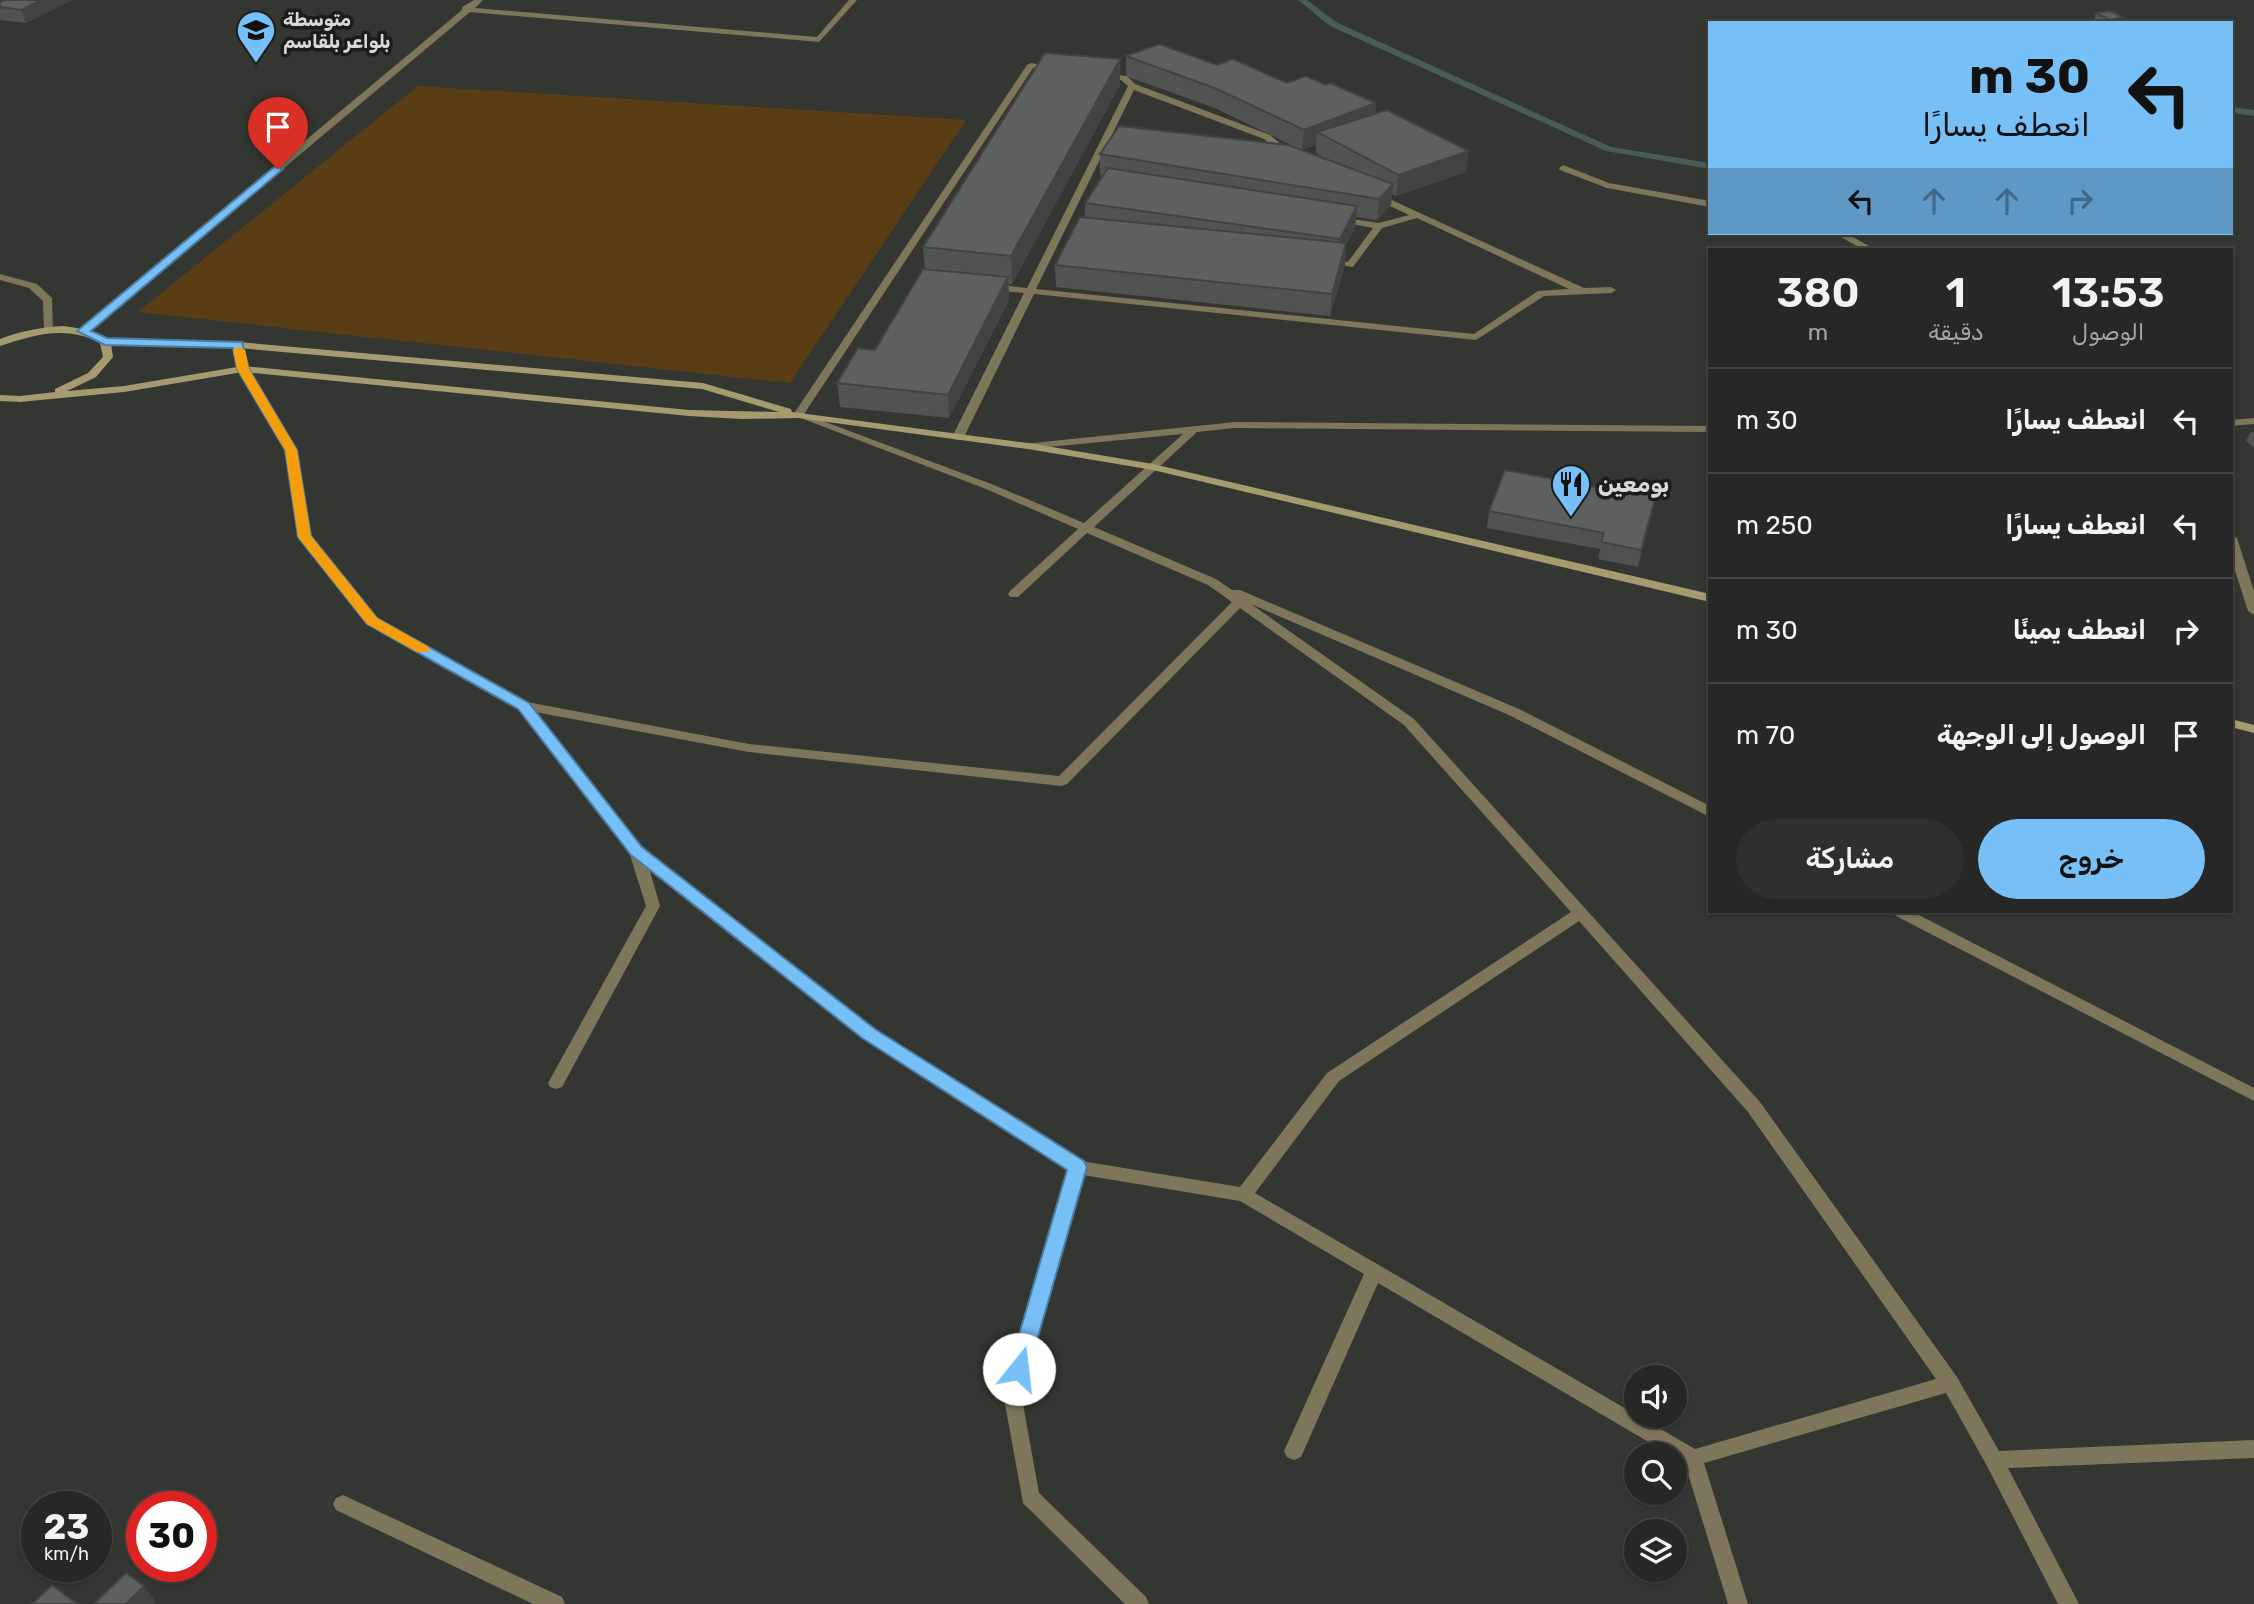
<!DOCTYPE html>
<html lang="ar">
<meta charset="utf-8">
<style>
:root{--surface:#272825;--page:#2f302d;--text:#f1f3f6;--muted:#a4a6a7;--line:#434442;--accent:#77bff7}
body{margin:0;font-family:Rubik,Cairo,sans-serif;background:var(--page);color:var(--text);direction:rtl;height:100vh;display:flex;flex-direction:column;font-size:26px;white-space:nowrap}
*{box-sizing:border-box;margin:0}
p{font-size:23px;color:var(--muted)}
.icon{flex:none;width:38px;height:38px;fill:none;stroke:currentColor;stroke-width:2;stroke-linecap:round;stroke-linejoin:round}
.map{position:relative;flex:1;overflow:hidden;direction:ltr}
.panel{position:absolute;left:1708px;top:248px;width:525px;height:665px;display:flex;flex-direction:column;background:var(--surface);border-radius:0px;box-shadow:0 2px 5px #0004,0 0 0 2px var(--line);direction:rtl}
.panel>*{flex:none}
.guide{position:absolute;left:1708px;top:21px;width:525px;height:214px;border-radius:0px;box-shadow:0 2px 5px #0004,0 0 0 2px var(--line);direction:rtl;background:#77bff7;color:#111;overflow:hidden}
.tools{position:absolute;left:1624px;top:1365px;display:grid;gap:14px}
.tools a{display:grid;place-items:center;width:63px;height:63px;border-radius:50%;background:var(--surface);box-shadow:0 2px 5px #0004,0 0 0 2px var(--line);font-size:35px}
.speed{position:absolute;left:21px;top:1491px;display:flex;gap:14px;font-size:35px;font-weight:700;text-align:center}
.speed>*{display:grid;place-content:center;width:91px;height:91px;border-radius:50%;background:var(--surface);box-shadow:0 2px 5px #0004,0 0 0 2px var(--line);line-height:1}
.speed small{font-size:18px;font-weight:400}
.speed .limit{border:10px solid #d22;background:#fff;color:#111}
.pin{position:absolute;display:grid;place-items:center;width:60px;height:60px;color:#fff;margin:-72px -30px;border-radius:50% 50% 50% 0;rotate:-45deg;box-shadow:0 0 7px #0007}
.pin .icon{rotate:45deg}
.me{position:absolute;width:77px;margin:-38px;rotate:16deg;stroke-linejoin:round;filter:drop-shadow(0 0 5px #0008)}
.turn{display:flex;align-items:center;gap:24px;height:147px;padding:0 28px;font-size:32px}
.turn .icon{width:91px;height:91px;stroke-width:2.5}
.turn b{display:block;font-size:49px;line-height:60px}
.lanes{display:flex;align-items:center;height:66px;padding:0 28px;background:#0003;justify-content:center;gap:35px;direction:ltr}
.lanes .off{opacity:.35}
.eta{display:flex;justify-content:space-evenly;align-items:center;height:119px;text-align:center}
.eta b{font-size:42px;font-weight:600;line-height:49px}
.action{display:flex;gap:14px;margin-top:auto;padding:14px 28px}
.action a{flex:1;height:80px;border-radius:42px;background:var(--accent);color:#111;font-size:28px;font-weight:600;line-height:80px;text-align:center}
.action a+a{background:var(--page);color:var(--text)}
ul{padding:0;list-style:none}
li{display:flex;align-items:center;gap:21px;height:105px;padding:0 28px;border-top:2px solid var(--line)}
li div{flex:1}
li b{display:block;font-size:26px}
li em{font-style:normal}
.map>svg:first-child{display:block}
</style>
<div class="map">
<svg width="2254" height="1604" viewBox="0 0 2254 1604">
<rect width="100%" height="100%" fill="#343631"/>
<path fill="#5a3d14" d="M 418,86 L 966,120 L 790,383 L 138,312 Z"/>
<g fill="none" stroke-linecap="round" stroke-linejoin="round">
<g fill="#495c55" fill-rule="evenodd">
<path d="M 1298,0 L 1307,0 L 1336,22 L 1611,147 L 1710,163 L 1710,169 L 1606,151 L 1330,26 Z"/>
<path d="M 2231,107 L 2254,110 L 2254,116 L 2231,113 Z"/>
</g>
<g fill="#7d765b" fill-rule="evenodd">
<path d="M 474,0 L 483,0 L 475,8 L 817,37 L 849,0 L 857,0 L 819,42 L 470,12 L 87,333 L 79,333 L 79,329 L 462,10 L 462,7 Z"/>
<path d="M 1031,63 L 1058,68 L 1054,70 L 1033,68 L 804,414 L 994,485 L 1084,523 L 1183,434 L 1028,449 L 1024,448 L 1024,444 L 1235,422 L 1710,426 L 1710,432 L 1235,428 L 1197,432 L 1094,527 L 1216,579 L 1232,590 L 1240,590 L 1519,709 L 1710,806 L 1710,817 L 1509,715 L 1251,604 L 1414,719 L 1760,1102 L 1957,1377 L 1999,1451 L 2254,1440 L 2254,1458 L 2008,1468 L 2079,1604 L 2058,1604 L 1987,1466 L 1946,1393 L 1704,1463 L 1748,1604 L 1728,1604 L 1685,1464 L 1675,1457 L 1675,1454 L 1669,1454 L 1378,1283 L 1301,1457 L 1294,1460 L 1287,1457 L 1284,1451 L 1364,1274 L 1240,1201 L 1083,1175 L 1021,1393 L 1039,1493 L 1146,1597 L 1149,1604 L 1125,1604 L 1023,1503 L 1003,1393 L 1068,1170 L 863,1037 L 649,868 L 660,906 L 562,1087 L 556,1089 L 550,1087 L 548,1083 L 646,906 L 629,852 L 518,709 L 368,624 L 300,540 L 285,450 L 238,369 L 233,345 L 238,342 L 243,345 L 248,369 L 297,450 L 310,537 L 376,618 L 527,702 L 749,744 L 1059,776 L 1232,602 L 1208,585 L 1087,533 L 1018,597 L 1010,597 L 1008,594 L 1010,591 L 1078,529 L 986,489 L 793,415 L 1027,65 ZM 1240,608 L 1404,725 L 1571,912 L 1327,1073 L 1240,1187 L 1081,1161 L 875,1029 L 641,848 L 535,712 L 749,752 L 1062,786 L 1067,784 ZM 1579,921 L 1748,1112 L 1936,1379 L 1695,1449 L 1255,1193 L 1339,1081 Z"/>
<path d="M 1099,73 L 1127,76 L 1135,84 L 1270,135 L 1294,155 L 1287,157 L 1264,139 L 1134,90 L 1036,289 L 1474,334 L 1538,291 L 1569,289 L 1417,218 L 1382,228 L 1353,267 L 1323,263 L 1323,259 L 1326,258 L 1348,262 L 1373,228 L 1337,221 L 1337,217 L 1379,223 L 1409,215 L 1371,197 L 1369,195 L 1374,192 L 1584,288 L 1611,287 L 1616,290 L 1611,293 L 1544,296 L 1476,340 L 1034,294 L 964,437 L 958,440 L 954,439 L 952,437 L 1024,293 L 991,290 L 986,287 L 991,284 L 1027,288 L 1128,86 L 1121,80 L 1099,77 Z"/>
<path d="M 1563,165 L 1609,183 L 1710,201 L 1710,207 L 1607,188 L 1560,170 L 1559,168 Z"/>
<path d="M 1834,233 L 1846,233 L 1876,250 L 1864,250 Z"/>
<path d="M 0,274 L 37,284 L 52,298 L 53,332 L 49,333 L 44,330 L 43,301 L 29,288 L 0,280 Z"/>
<path d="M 2254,418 L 2254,424 L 2231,426 L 2231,420 Z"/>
<path d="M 2231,534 L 2237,538 L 2254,591 L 2254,615 L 2248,611 L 2231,558 Z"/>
<path d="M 1894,912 L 1913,912 L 2254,1088 L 2254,1101 L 1896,916 Z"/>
<path d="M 343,1495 L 562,1597 L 565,1604 L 533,1604 L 336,1510 L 333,1504 L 336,1498 Z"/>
</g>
<g fill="#a59b6f" fill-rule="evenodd">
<path d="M 64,326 L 90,330 L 107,338 L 238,342 L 703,383 L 791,409 L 792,412 L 1028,443 L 1153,464 L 1710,594 L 1710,602 L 1153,470 L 1028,449 L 798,418 L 742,419 L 689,416 L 243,372 L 124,392 L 20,402 L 0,401 L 0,395 L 20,396 L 55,392 L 55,389 L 88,373 L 103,357 L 100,343 C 65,325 35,335 0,346 L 0,339 C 20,331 42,327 64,326 ZM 111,344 L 238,348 L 702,389 L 779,412 L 689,410 L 243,366 L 124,386 L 67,391 L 96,377 L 113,357 Z"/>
<path d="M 2231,719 L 2254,725 L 2254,733 L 2231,727 Z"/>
</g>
</g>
<g fill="#505350" fill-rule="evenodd">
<path d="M 72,0 L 26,23 L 0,20 L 0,2 Z"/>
<path d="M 2096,13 L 2123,17 L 2122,23 L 2100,23 L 2094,20 Z"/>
<path d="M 1126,56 L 1217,65 L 1287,83 L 1326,85 L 1376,103 L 1375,114 L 1466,172 L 1396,196 L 1392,194 L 1391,205 L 1377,220 L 1356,217 L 1355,228 L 1346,245 L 1345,265 L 1330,316 L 1056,287 L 1055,265 L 1085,217 L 1085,203 L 1103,176 L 1100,175 L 1100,154 L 1301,150 L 1217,109 L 1126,76 ZM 1316,145 L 1316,153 L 1328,160 L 1302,150 Z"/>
<path d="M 1120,85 L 1012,284 L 1009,284 L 1009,300 L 949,418 L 840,407 L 837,383 L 875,350 L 925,269 L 923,247 Z"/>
<path d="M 2254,432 L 2254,448 L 2246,441 L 2250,433 Z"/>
<path d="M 1618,491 L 1657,492 L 1638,567 L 1598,559 L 1600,549 L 1487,528 L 1489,511 Z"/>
</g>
<g fill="#414441">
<path d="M 41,0 L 72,0 L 26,23 L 21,10 Z"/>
<path d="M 2123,17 L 2122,23 L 2109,23 L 2110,20 Z"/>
<path d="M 1120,59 L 1120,85 L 1012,284 L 1011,256 Z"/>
<path d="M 1376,103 L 1375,123 L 1317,132 L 1316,145 L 1302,150 L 1304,130 Z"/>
<path d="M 1469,151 L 1466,172 L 1396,196 L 1398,175 Z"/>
<path d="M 1393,184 L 1391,205 L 1377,220 L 1379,199 Z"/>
<path d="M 1357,206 L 1355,228 L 1346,245 L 1345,265 L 1330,316 L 1332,294 L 1338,261 L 1340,239 Z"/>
<path d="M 1008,277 L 1009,300 L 949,418 L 948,395 Z"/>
<path d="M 1657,492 L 1653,509 L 1638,567 L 1641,550 Z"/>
<path d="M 144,1586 L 156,1602 L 154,1604 L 126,1604 Z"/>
</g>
<g fill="#5d615d" stroke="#414441" stroke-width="2">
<path d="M 5,0 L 41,0 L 21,10 L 0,7 L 0,2 Z"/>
<path d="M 2110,11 L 2123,17 L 2110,20 L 2096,13 Z"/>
<path d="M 1159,44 L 1217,65 L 1233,59 L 1287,83 L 1306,76 L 1326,85 L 1330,83 L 1376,103 L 1304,130 L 1217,89 L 1126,56 Z"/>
<path d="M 1045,53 L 1120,59 L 1011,256 L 923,247 Z"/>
<path d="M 1387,110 L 1469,151 L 1398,175 L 1317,132 Z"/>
<path d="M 1119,126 L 1288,145 L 1393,184 L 1379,199 L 1100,154 Z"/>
<path d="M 1108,168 L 1357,206 L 1340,239 L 1085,203 Z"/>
<path d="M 1080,217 L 1346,243 L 1332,294 L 1055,265 Z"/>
<path d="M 923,269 L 1008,277 L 948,395 L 837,383 L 858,348 L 875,350 Z"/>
<path d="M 1505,470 L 1618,491 L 1620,486 L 1657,492 L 1641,550 L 1601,542 L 1604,533 L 1489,511 Z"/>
<path d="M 126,1573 L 144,1586 L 126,1604 L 94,1604 Z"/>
<path d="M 52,1585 L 77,1604 L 32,1604 Z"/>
</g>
<path fill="#77bff7" stroke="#4d7ca1" stroke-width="2" d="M 274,167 L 283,169 L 91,331 L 107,338 L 242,342 L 249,369 L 297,450 L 311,536 L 377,618 L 529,703 L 642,847 L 875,1029 L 1084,1161 L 1087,1167 L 1027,1375 L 1019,1378 L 1012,1375 L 1009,1369 L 1067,1170 L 862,1038 L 631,855 L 518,709 L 367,624 L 298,537 L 285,450 L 237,369 L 233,348 L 105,345 L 77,331 Z"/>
<path fill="#f59e0b" d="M 239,347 L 245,350 L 249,369 L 297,450 L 311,536 L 377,618 L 427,646 L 430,649 L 427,652 L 417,652 L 367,624 L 298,537 L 285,450 L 237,369 L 233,350 Z"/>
<defs>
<g id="school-pin" transform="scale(2.0125)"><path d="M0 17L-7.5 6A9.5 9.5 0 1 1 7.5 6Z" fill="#77bff7" stroke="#1c1d1b"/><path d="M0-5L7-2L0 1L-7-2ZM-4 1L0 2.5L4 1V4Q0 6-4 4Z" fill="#111"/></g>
<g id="restaurant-pin" transform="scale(2.0125)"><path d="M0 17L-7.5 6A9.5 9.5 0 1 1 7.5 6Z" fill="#77bff7" stroke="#1c1d1b"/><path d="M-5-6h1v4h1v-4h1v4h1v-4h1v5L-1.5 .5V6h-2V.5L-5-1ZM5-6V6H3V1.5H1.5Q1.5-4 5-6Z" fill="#111"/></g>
</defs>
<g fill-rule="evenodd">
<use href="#school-pin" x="256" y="30"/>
<use href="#restaurant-pin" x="1571" y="484"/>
</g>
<g text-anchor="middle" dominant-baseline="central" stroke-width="7" stroke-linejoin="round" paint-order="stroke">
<g font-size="19" font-weight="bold" fill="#d8d9d6" stroke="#1c1d1b" text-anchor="start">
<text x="283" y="19">متوسطة<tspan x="283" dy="22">بلواعر بلقاسم</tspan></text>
</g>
<g font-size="23" font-weight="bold" fill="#d8d9d6" stroke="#1c1d1b" text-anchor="start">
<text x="1598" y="484">بومعين</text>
</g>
</g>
</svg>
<div class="tools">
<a><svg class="icon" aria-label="sound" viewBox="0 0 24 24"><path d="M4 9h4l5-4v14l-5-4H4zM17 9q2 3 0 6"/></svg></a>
<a><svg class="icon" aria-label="search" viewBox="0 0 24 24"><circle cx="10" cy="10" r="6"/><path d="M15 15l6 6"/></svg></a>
<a><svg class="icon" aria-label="layers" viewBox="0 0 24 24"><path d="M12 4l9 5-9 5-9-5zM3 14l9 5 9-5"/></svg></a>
</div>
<div class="speed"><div>23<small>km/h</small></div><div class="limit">30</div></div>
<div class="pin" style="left:278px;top:169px;background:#d93025"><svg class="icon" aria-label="arrive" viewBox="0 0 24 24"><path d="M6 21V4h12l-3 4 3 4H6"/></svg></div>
<svg class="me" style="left:1019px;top:1369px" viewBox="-20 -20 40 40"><circle r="19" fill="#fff"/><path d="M0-13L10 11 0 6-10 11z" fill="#77bff7"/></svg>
<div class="guide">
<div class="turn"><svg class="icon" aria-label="left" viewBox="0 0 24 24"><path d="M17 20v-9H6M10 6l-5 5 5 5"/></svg><div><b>30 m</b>انعطف يسارًا</div></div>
<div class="lanes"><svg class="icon" aria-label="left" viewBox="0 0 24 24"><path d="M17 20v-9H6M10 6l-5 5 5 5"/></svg><svg class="icon off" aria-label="ahead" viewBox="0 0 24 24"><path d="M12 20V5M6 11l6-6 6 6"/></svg><svg class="icon off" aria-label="ahead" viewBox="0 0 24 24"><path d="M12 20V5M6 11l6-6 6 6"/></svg><svg class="icon off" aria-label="right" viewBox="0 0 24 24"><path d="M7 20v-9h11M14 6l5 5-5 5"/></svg></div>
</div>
<section class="panel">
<div class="eta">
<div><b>13:53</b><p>الوصول</p></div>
<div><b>1</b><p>دقيقة</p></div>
<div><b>380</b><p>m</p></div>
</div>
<ul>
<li><svg class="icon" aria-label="left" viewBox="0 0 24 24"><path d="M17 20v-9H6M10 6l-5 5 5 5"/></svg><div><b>انعطف يسارًا</b></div><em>30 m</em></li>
<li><svg class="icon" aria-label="left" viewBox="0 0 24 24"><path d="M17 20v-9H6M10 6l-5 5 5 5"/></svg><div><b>انعطف يسارًا</b></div><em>250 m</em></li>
<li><svg class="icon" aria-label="right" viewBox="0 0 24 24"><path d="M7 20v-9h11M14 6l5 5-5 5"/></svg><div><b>انعطف يمينًا</b></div><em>30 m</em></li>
<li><svg class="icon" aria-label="arrive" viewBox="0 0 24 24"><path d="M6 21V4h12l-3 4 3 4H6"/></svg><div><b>الوصول إلى الوجهة</b></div><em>70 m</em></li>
</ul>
<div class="action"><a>خروج</a><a>مشاركة</a></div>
</section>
</div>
